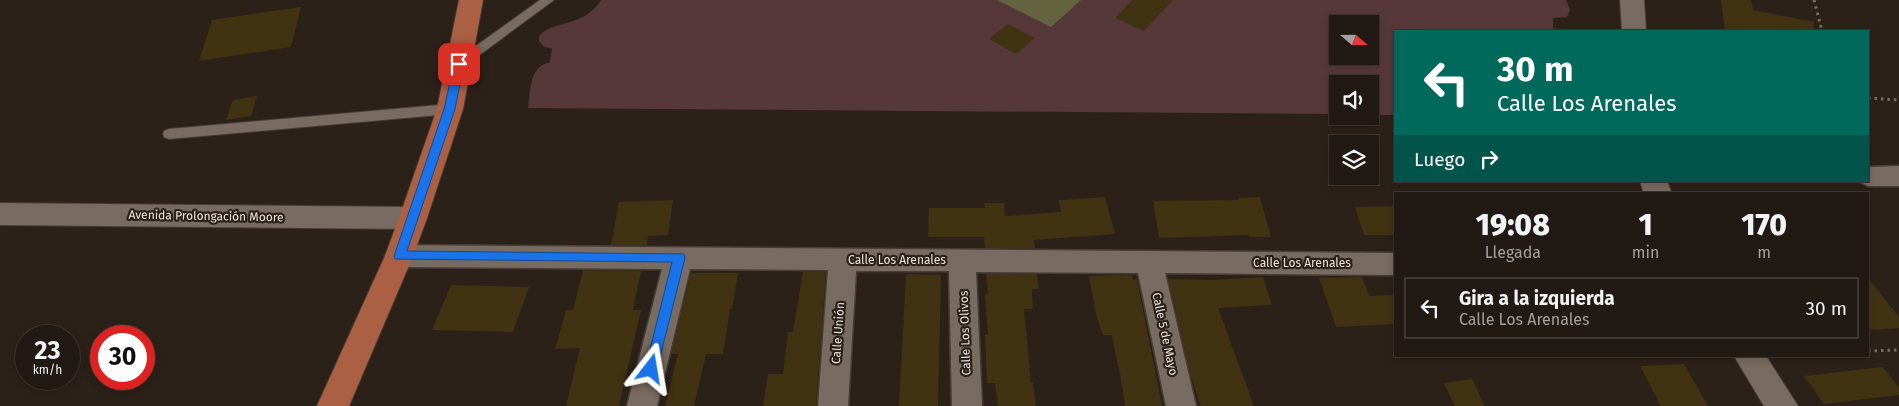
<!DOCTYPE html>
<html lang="es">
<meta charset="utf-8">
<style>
:root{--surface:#211913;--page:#2d2621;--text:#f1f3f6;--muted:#a2a0a0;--line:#3e3833}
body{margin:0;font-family:"Fira Sans",sans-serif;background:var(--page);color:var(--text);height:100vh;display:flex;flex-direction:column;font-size:19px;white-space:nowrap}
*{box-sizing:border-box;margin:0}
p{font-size:16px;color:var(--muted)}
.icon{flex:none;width:28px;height:28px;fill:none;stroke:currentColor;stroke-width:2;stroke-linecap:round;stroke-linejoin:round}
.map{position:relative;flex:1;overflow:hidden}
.drawer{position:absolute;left:1394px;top:192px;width:475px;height:165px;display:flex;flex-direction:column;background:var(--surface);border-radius:0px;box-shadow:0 2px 8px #0003,0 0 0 1px var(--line)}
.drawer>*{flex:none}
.top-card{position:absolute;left:1394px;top:30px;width:475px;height:152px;border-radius:0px;box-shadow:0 2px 8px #0003,0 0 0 1px var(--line);background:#00695c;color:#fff;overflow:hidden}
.needle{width:32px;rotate:110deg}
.controls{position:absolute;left:1329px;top:15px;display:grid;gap:10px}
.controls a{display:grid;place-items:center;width:50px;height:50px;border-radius:0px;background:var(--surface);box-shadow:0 2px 8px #0003,0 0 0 1px var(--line);font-size:25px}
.speed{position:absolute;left:15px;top:325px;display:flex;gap:10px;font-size:25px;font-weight:700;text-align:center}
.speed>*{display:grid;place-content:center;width:65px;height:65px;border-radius:50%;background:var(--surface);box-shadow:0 2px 8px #0003,0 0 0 1px var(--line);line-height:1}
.speed small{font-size:12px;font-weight:400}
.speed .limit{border:8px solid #d22;background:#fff;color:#111}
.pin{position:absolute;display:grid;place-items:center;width:42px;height:42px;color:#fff;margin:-21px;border-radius:10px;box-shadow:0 2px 8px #0006}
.me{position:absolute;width:55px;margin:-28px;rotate:14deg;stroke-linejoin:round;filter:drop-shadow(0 0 4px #0008)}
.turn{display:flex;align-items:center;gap:18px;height:105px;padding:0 20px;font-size:22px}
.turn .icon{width:65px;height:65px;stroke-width:2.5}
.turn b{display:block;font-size:35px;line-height:42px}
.then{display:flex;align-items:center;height:48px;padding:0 20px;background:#0003;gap:10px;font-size:19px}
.eta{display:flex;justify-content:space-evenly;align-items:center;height:85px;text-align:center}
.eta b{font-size:30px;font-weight:800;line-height:35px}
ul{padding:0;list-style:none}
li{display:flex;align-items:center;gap:15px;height:62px;margin:0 10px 8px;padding:0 10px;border:2px solid var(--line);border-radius:0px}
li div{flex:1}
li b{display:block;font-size:19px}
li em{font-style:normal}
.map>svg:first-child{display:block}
</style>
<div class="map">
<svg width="1899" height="406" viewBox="0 0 1899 406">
<rect width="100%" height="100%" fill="#2c2119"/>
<path fill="#57383a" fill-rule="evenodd" d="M 601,0 L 1566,0 L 1570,10 L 1567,17 L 1553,18 L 1553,28 L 1566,31 L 1395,31 L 1395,115 L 1370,115 L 1370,84 L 1338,84 L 1337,114 L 528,108 C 531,89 529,67 550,62 L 552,49 L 543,46 L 539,41 L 539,36 C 552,20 584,28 601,0 ZM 1338,24 L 1370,24 L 1370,56 L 1338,56 Z"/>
<path fill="#636340" d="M 997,0 L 1081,0 L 1051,27 Z"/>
<g fill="#413212">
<path d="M 1132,0 L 1173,0 L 1144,31 L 1115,18 Z"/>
<path d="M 1721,0 L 1751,0 L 1753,10 L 1814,22 L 1813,31 L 1725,31 Z"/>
<path d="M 301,7 L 291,47 L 199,61 L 212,20 Z"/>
<path d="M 1008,24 L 1035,38 L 1016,54 L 989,39 Z"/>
<path d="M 257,96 L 251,116 L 226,120 L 233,100 Z"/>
<path d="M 1105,197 L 1115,234 L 1034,240 L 1035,248 L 985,248 L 984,237 L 928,237 L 929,208 L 985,208 L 984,203 L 1004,203 L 1005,216 L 1061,212 L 1059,200 Z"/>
<path d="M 1260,197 L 1271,237 L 1249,237 L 1248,235 L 1159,238 L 1153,201 L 1238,200 L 1238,198 Z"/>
<path d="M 673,200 L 668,235 L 648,236 L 647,245 L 611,245 L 619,202 Z"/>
<path d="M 1395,206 L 1395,235 L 1364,235 L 1355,207 Z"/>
<path d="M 583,270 L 641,271 L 633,310 L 641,310 L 619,406 L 566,406 L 580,348 L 555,349 L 566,310 L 573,310 Z"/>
<path d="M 803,272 L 826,272 L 816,406 L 763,406 L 768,374 L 783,374 L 788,332 L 793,332 Z"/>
<path d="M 691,273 L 738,273 L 732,309 L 730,309 L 723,354 L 706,354 L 694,406 L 665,406 L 678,354 L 671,354 Z"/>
<path d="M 906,274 L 941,275 L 938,406 L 899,406 Z"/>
<path d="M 986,274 L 1037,274 L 1039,289 L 1032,289 L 1033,309 L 1024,309 L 1031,383 L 1033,383 L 1036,406 L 998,406 L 995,383 L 987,383 L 985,335 L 988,335 L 985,294 L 988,294 Z"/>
<path d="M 1132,275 L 1133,280 L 1137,279 L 1162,406 L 1125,406 L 1119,367 L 1118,367 L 1112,335 L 1103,335 L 1096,314 L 1089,276 Z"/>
<path d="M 1263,277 L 1272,305 L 1218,308 L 1254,406 L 1201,406 L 1191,377 L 1168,279 L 1213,280 Z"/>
<path d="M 1362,277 L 1369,296 L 1395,295 L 1395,324 L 1336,327 L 1319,278 Z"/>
<path d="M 1868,278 L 1899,317 L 1899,328 L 1868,330 Z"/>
<path d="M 451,285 L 529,287 L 513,332 L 432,330 Z"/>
<path d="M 1684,364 L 1708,406 L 1661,406 L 1640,366 Z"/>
<path d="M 1883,367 L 1899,388 L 1899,395 L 1824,404 L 1804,376 Z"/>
<path d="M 1472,379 L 1485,406 L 1455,406 L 1444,383 Z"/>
</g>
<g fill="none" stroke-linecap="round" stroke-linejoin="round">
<g stroke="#473e38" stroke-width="2">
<g id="service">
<path d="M 540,0 L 554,0 L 463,67 L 455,67 L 453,64 L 455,61 Z"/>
<path d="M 450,104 L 454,106 L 456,109 L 454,112 L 450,114 L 169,139 L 164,137 L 163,134 L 164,131 L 169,129 Z"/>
</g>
</g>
<g stroke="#473e38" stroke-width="3">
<g id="minor">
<path d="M 1899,166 L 1899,186 L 1868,186 L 1858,181 L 1868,181 L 1868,167 Z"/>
<path d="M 399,245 L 1395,253 L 1395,275 L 1165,273 L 1196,406 L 1166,406 L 1138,273 L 976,272 L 982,406 L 952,406 L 949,271 L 856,271 L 848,406 L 818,406 L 828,270 L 690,269 L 657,406 L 627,406 L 662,269 L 399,267 L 389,264 L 385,256 L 389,248 Z"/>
</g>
</g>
<g stroke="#473e38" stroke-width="2">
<g id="tertiary">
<path d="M 1620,0 L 1644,0 L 1646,31 L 1622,31 Z"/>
<path d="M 1640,181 L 1667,181 L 1672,194 L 1644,194 Z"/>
<path d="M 0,203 L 413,207 L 423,210 L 427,218 L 423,226 L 413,229 L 0,225 Z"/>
<path d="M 1734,356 L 1766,356 L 1798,406 L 1764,406 Z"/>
</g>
</g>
<g stroke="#473e38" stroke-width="2">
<path id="primary" d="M 459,0 L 483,0 L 463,109 L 427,218 L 413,256 L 349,406 L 317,406 L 385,256 L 399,218 L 437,109 Z"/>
</g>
<g stroke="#766d66" stroke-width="3" stroke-dasharray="2.5 4" stroke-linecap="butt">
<path d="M 1814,0 L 1822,31"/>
<path d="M 1868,98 L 1899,100"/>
<path d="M 1868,351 L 1899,350"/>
</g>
<use href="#service" fill="#786b61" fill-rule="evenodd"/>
<use href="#minor" fill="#786b61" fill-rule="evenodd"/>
<use href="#tertiary" fill="#786b61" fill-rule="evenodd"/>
<use href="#primary" fill="#ac6043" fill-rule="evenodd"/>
</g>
<path fill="#1a73e8" stroke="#114b97" d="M 459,60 L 464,64 L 455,109 L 407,251 L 684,254 L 685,258 L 656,373 L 651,374 L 647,373 L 645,369 L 672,262 L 395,259 L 394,256 L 444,109 L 454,64 Z"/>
<g text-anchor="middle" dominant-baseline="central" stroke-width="4.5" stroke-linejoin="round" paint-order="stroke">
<g font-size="12" fill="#e8e1db" stroke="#2c2119">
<text transform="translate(206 216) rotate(1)">Avenida Prolongación Moore</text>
<text x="897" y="260">Calle Los Arenales</text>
<text x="1302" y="263">Calle Los Arenales</text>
<text transform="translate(838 333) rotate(-86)">Calle Unión</text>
<text transform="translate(965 333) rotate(-92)">Calle Los Olivos</text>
<text transform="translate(1165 334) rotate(78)">Calle 5 de Mayo</text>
</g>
</g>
</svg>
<div class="controls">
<a><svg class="needle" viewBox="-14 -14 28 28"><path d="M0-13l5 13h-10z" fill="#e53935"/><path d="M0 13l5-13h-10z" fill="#a2a0a0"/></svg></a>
<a><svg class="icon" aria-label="sound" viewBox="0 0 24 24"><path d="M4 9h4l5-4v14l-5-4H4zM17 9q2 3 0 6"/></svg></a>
<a><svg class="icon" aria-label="layers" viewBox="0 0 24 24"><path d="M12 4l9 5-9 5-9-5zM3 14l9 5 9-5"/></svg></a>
</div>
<div class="speed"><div>23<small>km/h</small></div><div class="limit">30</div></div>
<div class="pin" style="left:459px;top:64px;background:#d93025"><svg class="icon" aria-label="arrive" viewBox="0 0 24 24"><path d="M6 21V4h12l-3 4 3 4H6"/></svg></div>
<svg class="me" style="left:651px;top:369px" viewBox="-20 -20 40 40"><path d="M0-17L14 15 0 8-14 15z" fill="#1a73e8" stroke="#fff" stroke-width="4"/></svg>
<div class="top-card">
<div class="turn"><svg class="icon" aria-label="left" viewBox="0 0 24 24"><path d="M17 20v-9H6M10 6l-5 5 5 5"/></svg><div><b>30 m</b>Calle Los Arenales</div></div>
<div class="then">Luego<svg class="icon" aria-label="right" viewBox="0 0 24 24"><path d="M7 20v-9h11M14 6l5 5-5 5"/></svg></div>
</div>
<section class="drawer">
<div class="eta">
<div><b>19:08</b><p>Llegada</p></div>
<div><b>1</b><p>min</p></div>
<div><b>170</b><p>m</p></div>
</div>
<ul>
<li><svg class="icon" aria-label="left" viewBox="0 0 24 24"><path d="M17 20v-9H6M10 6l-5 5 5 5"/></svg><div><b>Gira a la izquierda</b><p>Calle Los Arenales</p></div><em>30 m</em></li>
</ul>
</section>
</div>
